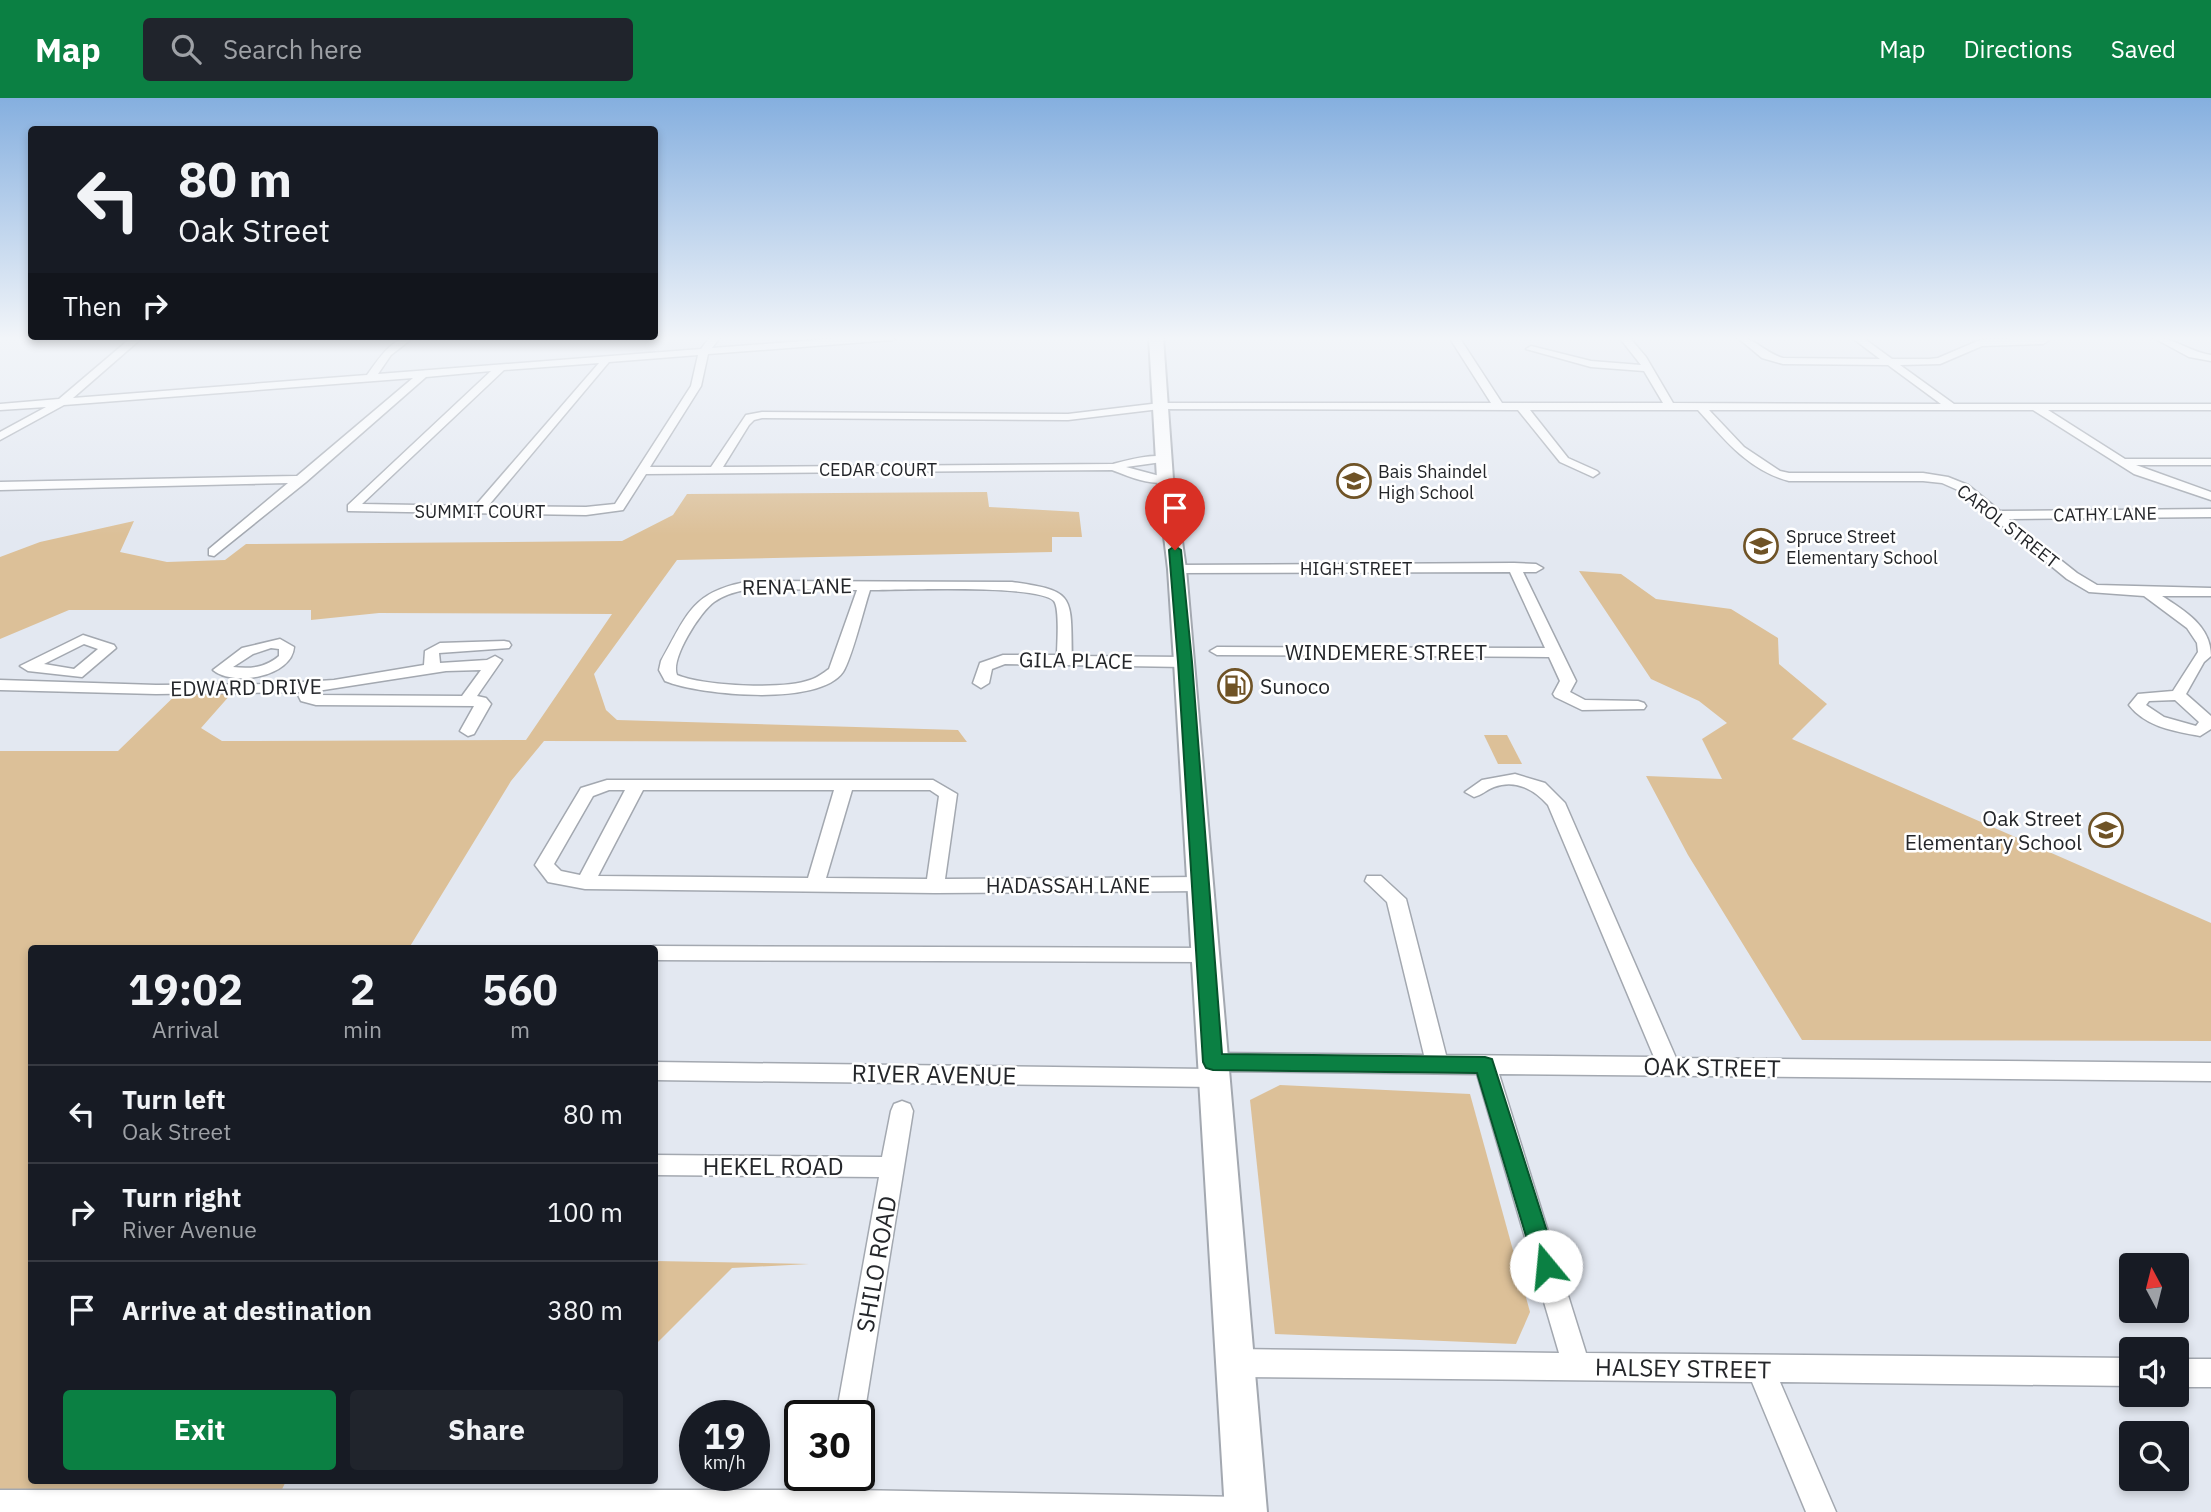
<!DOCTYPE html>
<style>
:root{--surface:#171b24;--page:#20242c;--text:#f1f3f6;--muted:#9ea1a6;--line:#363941;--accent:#0b8043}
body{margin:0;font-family:"IBM Plex Sans",sans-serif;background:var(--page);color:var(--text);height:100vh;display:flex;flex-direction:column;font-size:26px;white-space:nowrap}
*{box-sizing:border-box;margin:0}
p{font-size:23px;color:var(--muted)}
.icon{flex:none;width:38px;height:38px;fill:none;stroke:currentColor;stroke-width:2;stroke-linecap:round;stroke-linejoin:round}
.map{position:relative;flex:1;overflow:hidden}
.drawer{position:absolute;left:28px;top:847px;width:630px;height:539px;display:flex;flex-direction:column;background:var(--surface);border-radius:7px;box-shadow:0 4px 10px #0003}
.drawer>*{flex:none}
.guide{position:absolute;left:28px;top:28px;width:630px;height:214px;border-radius:7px;box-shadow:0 4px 10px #0003;background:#171b24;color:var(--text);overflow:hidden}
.needle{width:46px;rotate:353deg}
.controls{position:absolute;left:2119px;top:1155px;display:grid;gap:14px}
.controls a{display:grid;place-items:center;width:70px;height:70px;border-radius:7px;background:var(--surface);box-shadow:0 4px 10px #0003;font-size:35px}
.speed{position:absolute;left:679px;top:1302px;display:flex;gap:14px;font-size:35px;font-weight:700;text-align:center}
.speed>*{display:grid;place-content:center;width:91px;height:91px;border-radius:50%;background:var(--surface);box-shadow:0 4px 10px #0003;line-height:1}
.speed small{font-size:18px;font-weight:400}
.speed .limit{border:4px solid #111;border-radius:10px;background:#fff;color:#111}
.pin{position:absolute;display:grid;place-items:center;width:60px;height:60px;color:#fff;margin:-72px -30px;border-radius:50% 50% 50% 0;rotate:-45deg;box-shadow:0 0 7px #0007}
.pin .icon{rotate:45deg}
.me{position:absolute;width:77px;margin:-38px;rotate:343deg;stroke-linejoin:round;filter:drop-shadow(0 0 5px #0008)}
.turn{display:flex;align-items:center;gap:24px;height:147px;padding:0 35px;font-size:32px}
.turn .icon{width:91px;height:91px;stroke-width:2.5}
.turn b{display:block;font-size:49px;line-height:60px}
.then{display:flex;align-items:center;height:66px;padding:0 35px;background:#0003;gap:14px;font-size:26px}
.eta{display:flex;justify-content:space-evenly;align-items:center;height:119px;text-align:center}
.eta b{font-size:42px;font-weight:800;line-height:49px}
.primary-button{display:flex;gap:14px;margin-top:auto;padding:14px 35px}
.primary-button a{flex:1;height:80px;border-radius:7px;background:var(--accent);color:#fff;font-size:28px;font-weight:800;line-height:80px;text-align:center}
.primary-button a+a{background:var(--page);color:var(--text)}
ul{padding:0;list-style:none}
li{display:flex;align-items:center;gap:21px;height:98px;padding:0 35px;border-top:2px solid var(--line)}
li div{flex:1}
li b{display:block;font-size:26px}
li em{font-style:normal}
header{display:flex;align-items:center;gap:42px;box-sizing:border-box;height:98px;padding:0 35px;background:var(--accent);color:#fff}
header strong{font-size:33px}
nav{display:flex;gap:38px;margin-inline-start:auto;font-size:24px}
.search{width:490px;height:63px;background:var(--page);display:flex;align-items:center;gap:18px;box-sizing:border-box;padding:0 24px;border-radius:7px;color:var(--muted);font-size:26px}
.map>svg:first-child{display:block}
</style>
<header>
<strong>Map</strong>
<div class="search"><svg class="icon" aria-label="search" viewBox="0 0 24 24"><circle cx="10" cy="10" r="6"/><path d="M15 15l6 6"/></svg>Search here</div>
<nav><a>Map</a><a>Directions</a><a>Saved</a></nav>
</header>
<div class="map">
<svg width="2211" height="1414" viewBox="0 0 2211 1414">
<rect width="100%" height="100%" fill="#e3e8f1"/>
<g fill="#dcc098">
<path d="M 987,394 L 989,409 L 1079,414 L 1082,439 L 1052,439 L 1052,454 L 677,462 L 594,576 L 606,612 L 617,622 L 958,632 L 967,644 L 544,643 L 511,683 L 409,850 L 32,850 L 32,1382 L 286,1383 L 271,1414 L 0,1414 L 0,653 L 118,653 L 185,588 L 239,587 L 201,630 L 222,643 L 526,642 L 612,516 L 379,515 L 311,522 L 311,512 L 69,512 L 0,541 L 0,459 L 40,444 L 134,423 L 120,454 L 167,464 L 225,462 L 246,446 L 622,443 L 673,417 L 687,396 Z"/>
<path d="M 1579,473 L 1621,476 L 1656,501 L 1731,511 L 1778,540 L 1779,566 L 1827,606 L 1792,641 L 2211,825 L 2211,943 L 1802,942 L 1688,757 L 1646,678 L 1722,681 L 1702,641 L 1727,625 L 1699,603 L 1651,581 Z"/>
<path d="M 1484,637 L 1507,637 L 1522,666 L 1498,666 Z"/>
<path d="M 1280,987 L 1470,996 L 1530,1214 L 1516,1246 L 1275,1236 L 1250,1002 Z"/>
<path d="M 655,1163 L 809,1166 L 732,1170 L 655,1247 Z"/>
</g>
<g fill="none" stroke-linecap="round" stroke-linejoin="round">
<g stroke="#a3a8b0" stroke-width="3">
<g id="minor">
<path d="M 132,239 L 143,239 L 73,300 L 367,277 C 379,261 391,239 414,239 L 391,257 L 378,276 L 701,251 L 710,239 L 720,239 L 712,250 L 856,239 L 897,239 L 892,242 L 708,256 L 701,288 L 650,369 L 711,369 L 746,317 L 762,314 L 1068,316 L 1160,305 L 1491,305 L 1449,239 L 1459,239 L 1502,305 L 1663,305 L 1644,273 L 1591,269 L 1526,251 L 1531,248 L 1591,263 L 1641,267 L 1619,239 L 1629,239 L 1646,259 L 1673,305 L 1941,306 L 1888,267 L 1783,266 L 1762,260 L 1737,239 C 1754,239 1765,255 1783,260 L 1880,261 L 1851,239 L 1862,239 L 1892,261 L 1929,261 L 1938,260 L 1980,242 L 2046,239 L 2048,243 L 2043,246 L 1982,248 L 1940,266 L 1900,267 L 1954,306 L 2211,306 L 2211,312 L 2048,312 L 2125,361 L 2211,361 L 2211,367 L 2136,367 L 2211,394 L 2211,402 L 2134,376 L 2033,312 L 1709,312 L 1744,349 L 1780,373 L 1789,375 L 1923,375 L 1948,379 L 1968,387 L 2000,413 L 2211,411 L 2211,419 L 2009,421 L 2077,475 L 2097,487 L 2211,490 L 2211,498 L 2162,498 C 2185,513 2211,528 2211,558 L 2204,564 L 2186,596 L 2211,618 L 2211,631 L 2200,638 C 2174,633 2146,629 2129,607 L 2138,596 L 2173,593 L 2198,554 L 2197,545 L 2187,530 L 2144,498 L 2089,494 L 2067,481 L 1960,393 L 1942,385 L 1923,383 L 1789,383 C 1748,372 1725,342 1698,312 L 1530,312 L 1568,360 L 1597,373 L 1599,375 L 1593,379 L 1560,364 L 1518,312 L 1160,311 L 1068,322 L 762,320 L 754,322 L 749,327 L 723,369 L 1113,366 C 1132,361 1150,356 1169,359 L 1169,363 L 1126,369 L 1171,381 C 1156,391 1128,378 1112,372 L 646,376 L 623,412 L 586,417 L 348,413 L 348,407 L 491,273 L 426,279 L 306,384 L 214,458 L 209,457 L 209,451 L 288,385 L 0,392 L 0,384 L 297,378 L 413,280 L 64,307 L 0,342 L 0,334 L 46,309 L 0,312 L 0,306 L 59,301 ZM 698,257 L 691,288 L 615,406 L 586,409 L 488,408 L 609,264 ZM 599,265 L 475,408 L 362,406 L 504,272 ZM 2175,602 L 2199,624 L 2196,628 L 2164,619 L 2146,607 L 2149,603 Z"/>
<path d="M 2152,239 C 2173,239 2190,254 2211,257 L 2211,263 L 2189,259 Z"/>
<path d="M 1514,465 L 1536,466 L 1543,470 L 1536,474 L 1523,474 L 1576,583 L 1570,594 L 1585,602 L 1638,603 L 1644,605 L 1646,608 L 1644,611 L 1582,612 L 1555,599 L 1553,596 L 1560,583 L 1549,559 L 1217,557 L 1210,553 L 1217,549 L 1545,550 L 1510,474 L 1177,475 L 1170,471 L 1177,467 Z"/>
<path d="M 751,483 L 1012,484 C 1075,493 1071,497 1072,558 L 1185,559 L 1193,564 L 1185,569 L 1005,566 L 992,571 L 989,585 L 981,590 L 973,585 L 980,565 L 1003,557 L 1057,557 C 1057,547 1060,511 1054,503 C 1039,486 899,492 870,492 C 864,510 852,560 843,574 C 819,609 699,597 665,583 L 659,572 L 661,563 C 688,515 692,493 751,483 ZM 751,491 L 857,492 L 829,571 C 823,575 817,580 810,582 C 783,592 703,588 677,577 C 670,561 700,514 714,504 C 725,496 738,493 751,491 Z"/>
<path d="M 83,537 L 114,547 L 116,550 L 82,579 L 28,573 L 20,568 ZM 84,546 L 98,551 L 74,571 L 44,566 Z"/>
<path d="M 280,541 L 294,549 C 292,579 233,589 213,572 L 242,550 ZM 271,550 L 279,551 L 279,558 C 265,570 250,571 233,569 L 253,556 Z"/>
<path d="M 504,543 L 509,544 L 511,547 L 509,550 L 439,555 L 440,565 L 487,562 L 495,558 L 502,562 L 477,598 L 486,600 L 491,606 L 474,636 L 468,638 L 460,633 L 474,608 L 316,607 L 301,603 L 298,597 L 300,594 L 156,596 L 0,592 L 0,582 L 156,587 L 272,586 L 334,582 L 424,567 L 425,553 L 440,545 ZM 481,572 L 462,598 L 314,597 L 317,593 L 446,573 Z"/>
<path d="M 1515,676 L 1545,685 L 1565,705 L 1676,960 L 2211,965 L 2211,983 L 1499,976 L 1586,1255 L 2132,1260 L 2132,1288 L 1780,1284 L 1836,1414 L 1806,1414 L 1752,1284 L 1235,1279 L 1225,1275 L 1221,1265 L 1225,1255 L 1235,1251 L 1559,1255 L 1477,976 L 1220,973 L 1225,980 L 1222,986 L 1214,989 L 654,982 L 654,964 L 1207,971 L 1202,964 L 1205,958 L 1213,955 L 1424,957 L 1387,804 L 1365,783 L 1367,778 L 1381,778 L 1406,801 L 1446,957 L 1654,959 L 1548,707 C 1534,691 1515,681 1494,689 C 1486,692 1482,697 1474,699 L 1465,694 L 1482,682 Z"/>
<path d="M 607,682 L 933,682 L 957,696 L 945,781 L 1201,779 L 1208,781 L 1210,786 L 1208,791 L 1201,793 L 935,795 L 585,791 L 548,784 L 535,767 L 581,690 ZM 609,692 L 625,692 L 580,777 L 561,773 L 554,766 L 593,698 ZM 643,692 L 834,692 L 808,780 L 598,778 ZM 852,692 L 930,692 L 939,698 L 927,781 L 826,780 Z"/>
<path d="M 654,848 L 1206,850 L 1213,852 L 1216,857 L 1213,862 L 1206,864 L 654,862 L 654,850 L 646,850 Z"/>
<path d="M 902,1003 L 910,1006 L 913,1013 L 864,1318 L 859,1328 L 859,1318 L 836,1318 L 879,1079 L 654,1077 L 654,1057 L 882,1059 L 891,1013 L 894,1006 Z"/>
<rect x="2177" y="1261" width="34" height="28"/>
<path d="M 825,1377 L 855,1377 L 852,1392 L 1243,1399 L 1254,1403 L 1258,1414 L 0,1414 L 0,1392 L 823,1392 Z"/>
</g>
</g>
<g stroke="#a3a8b0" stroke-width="4">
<path id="highway" d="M 1149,239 L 1163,239 L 1173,381 L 1186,471 L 1267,1414 L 1225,1414 L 1174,564 L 1168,471 L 1157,381 Z"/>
</g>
<use href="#minor" fill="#fff" fill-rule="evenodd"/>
<use href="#highway" fill="#fff" fill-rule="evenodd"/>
</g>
<linearGradient id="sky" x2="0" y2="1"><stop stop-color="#85afdf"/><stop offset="0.55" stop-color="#f2f5f9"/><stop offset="1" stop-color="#f2f5f9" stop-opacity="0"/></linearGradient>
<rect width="2211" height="437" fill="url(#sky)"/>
<path fill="#0b8043" stroke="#07532c" stroke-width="2" d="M 1175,448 L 1181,452 L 1192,564 L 1222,956 L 1485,959 L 1492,961 L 1558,1168 L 1555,1176 L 1546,1179 L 1538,1176 L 1535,1168 L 1477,975 L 1213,972 L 1206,970 L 1203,964 L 1178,564 L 1169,452 Z"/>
<defs>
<g id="school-ring" transform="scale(1.75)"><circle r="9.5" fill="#fff" stroke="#6f5326" stroke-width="1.5"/><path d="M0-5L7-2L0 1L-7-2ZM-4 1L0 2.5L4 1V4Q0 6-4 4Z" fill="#6f5326"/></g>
<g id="fuel-ring" transform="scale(1.75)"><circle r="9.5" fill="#fff" stroke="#6f5326" stroke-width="1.5"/><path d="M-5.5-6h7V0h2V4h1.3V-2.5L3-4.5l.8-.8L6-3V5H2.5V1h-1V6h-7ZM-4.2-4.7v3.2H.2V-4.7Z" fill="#6f5326"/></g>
</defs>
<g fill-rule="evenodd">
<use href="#school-ring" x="1354" y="383"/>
<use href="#school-ring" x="1761" y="448"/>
<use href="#fuel-ring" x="1235" y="588"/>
<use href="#school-ring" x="2106" y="732"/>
</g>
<g text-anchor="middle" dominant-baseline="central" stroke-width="5" stroke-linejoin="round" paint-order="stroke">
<g font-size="18" fill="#24262a" stroke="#fff">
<text x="878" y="371">CEDAR COURT</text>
<text x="480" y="413">SUMMIT COURT</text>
<text transform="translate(2105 416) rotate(-1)">CATHY LANE</text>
<text transform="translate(2008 428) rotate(38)">CAROL STREET</text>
<text x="1356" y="470">HIGH STREET</text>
</g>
<g font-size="18" fill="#24262a" stroke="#fff" text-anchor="start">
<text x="1378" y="373">Bais Shaindel<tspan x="1378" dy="21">High School</tspan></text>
<text x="1786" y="438">Spruce Street<tspan x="1786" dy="21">Elementary School</tspan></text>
</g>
<g font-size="21" fill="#24262a" stroke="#fff">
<text transform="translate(797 488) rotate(-1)">RENA LANE</text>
<text x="1386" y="554">WINDEMERE STREET</text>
<text transform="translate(1076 562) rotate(1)">GILA PLACE</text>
<text transform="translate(246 589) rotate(-1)">EDWARD DRIVE</text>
<text x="1068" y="787">HADASSAH LANE</text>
</g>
<g font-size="21" fill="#24262a" stroke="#fff" text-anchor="start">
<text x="1260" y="588">Sunoco</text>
<text x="2082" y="720" text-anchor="end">Oak Street<tspan x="2082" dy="24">Elementary School</tspan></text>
</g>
<g font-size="24" fill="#24262a" stroke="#fff">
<text transform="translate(1712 969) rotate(1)">OAK STREET</text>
<text transform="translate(934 976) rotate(1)">RIVER AVENUE</text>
<text x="773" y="1068">HEKEL ROAD</text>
<text transform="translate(876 1166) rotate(-80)">SHILO ROAD</text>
<text transform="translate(1683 1270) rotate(1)">HALSEY STREET</text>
</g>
</g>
</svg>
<div class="controls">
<a><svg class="needle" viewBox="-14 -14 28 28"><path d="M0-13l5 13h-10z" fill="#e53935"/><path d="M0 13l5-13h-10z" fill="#9ea1a6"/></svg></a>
<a><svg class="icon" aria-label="sound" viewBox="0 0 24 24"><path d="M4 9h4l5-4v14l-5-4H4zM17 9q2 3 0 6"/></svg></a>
<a><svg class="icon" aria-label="search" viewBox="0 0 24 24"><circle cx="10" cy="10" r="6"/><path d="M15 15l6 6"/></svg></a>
</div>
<div class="speed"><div>19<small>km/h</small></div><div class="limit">30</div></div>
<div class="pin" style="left:1175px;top:452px;background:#d93025"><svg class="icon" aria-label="arrive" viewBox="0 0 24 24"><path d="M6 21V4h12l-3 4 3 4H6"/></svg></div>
<svg class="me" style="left:1546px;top:1168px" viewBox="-20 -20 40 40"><circle r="19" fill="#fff"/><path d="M0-13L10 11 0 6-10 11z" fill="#0b8043"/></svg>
<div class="guide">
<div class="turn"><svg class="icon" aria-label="left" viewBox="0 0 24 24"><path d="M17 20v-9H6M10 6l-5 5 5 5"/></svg><div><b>80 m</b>Oak Street</div></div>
<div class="then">Then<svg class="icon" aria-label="right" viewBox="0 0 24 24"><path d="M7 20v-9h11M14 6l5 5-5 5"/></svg></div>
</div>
<section class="drawer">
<div class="eta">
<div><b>19:02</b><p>Arrival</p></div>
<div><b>2</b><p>min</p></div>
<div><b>560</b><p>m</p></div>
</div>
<ul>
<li><svg class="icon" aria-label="left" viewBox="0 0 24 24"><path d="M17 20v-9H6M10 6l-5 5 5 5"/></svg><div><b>Turn left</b><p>Oak Street</p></div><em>80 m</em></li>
<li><svg class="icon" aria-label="right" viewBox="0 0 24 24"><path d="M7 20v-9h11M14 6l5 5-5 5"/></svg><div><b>Turn right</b><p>River Avenue</p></div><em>100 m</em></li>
<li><svg class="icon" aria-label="arrive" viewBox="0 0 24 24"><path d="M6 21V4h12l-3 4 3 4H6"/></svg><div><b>Arrive at destination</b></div><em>380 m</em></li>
</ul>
<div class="primary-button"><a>Exit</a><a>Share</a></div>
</section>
</div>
